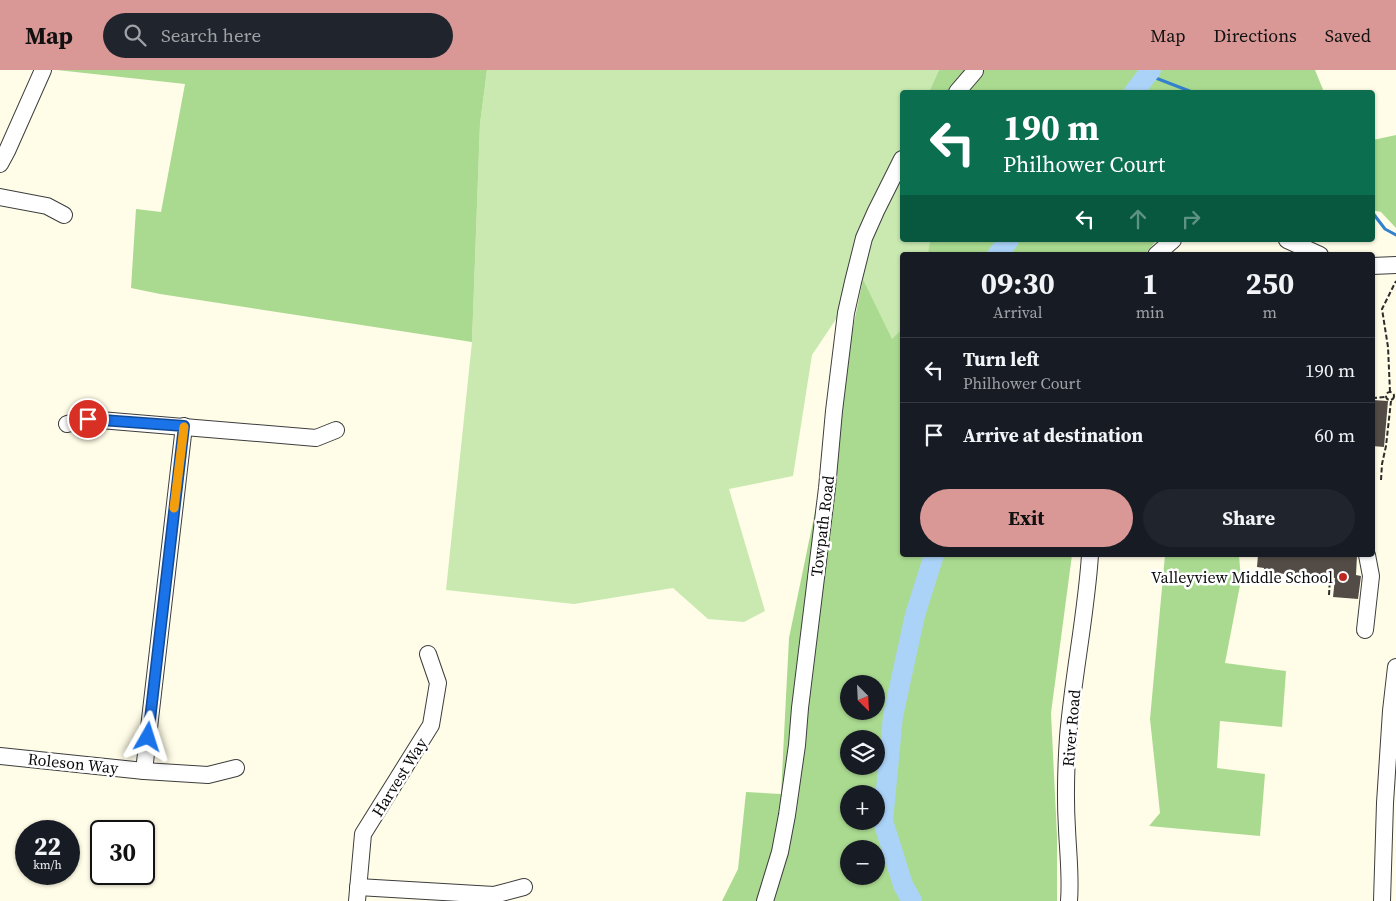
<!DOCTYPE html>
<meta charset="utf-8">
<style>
:root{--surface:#171b24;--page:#20242c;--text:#f1f3f6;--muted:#9ea1a6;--line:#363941;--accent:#d99896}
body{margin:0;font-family:"Source Serif 4",serif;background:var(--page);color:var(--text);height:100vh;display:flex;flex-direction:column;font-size:19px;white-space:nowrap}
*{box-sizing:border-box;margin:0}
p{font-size:16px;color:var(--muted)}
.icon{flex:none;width:28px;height:28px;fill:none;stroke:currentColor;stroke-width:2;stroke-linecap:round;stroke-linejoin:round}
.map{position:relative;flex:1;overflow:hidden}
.sheet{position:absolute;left:900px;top:182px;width:475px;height:305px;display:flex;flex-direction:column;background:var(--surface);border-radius:5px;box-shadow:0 1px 4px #0004}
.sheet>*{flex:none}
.hud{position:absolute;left:900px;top:20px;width:475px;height:152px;border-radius:5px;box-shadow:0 1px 4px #0004;background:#0b6e4f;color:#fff;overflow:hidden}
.needle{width:32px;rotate:156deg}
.buttons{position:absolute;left:840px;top:605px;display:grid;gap:10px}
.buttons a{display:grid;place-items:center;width:45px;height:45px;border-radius:50%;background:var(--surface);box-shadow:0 1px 4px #0004;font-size:25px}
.speed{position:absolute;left:15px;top:750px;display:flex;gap:10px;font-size:25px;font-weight:700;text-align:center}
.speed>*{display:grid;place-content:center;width:65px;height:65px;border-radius:50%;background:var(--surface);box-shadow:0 1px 4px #0004;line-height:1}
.speed small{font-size:12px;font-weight:400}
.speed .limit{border:2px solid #111;border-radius:8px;background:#fff;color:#111}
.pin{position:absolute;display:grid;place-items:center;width:42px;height:42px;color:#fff;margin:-21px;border:2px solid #fff;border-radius:50%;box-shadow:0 1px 5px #0007}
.me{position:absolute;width:55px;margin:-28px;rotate:6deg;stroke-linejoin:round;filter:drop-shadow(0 0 4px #0008)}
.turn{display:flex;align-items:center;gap:18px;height:105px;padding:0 20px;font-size:22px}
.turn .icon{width:65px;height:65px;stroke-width:2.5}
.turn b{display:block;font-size:35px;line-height:42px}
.lanes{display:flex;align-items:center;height:48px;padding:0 20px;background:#0003;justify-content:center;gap:25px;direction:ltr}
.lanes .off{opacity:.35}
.eta{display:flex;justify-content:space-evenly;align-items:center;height:85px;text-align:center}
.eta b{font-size:30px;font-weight:700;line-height:35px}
.primary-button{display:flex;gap:10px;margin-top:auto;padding:10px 20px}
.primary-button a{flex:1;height:58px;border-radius:30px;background:var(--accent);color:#111;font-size:20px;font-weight:700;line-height:58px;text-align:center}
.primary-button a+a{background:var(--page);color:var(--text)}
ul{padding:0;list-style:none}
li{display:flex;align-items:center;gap:15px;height:65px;padding:0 20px;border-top:1px solid var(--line)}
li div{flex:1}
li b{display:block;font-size:19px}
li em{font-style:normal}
header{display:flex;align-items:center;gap:30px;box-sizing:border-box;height:70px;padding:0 25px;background:var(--accent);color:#111}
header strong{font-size:24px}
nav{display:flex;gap:28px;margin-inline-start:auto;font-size:18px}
.search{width:350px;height:45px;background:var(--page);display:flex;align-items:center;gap:12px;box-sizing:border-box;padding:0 18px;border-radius:28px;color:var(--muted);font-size:19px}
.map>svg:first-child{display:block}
</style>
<header>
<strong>Map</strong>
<div class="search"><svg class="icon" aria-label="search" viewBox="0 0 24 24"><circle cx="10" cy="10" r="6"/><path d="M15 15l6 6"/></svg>Search here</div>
<nav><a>Map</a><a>Directions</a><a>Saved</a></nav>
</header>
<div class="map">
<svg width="1396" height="831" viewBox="0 0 1396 831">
<rect width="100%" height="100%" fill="#fffde7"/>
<path fill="#c9e9b1" d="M 487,0 L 939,0 L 929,22 L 902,22 L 902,80 L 897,93 L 902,105 L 902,170 L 930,170 L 929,185 L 902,185 L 902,259 L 892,270 L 863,209 L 812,285 L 793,406 L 729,419 L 765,541 L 744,552 L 708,549 L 673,518 L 574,534 L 446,520 L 472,272 L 480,54 Z"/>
<g fill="#aada90" fill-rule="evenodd">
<path d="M 57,0 L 487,0 L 480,54 L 472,272 L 160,224 L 131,218 L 136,139 L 161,142 L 185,14 Z"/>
<path d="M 939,0 L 1315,0 L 1324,22 L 929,22 Z"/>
<path d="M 1396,65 L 1396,158 L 1381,142 L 1372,140 L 1373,70 Z"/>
<path d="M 930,170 L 1157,170 L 1144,185 L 928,185 Z"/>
<path d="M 863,209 L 892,269 L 902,259 L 902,485 L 1072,485 L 1051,643 L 1057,766 L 1057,831 L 722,831 L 738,799 L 746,722 L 781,724 L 789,568 ZM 849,614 L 876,614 L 876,641 L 849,641 ZM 849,669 L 876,669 L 876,696 L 849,696 ZM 849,724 L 876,724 L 876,751 L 849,751 ZM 849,779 L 876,779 L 876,806 L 849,806 Z"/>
<path d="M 1165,485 L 1239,485 L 1241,510 L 1225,593 L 1286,601 L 1282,657 L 1220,651 L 1217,698 L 1265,704 L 1260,766 L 1149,756 L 1160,743 L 1150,649 Z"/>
</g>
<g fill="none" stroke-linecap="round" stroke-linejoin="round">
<g stroke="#3181cf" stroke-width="3">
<path d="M 1148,5 L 1192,22"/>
<path d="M 1372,142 L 1385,159 L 1396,165"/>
</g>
<g stroke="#abd3f7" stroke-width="20">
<path d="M 1134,22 L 1151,0"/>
<path d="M 997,185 L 1009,170"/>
<path d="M 912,831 L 903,815 L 883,751 L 893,646 L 915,545 L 934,485"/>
</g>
</g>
<g fill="#534c46">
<path d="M 1372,330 L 1388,331 L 1384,377 L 1372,376 Z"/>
<path d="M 1258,485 L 1357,485 L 1356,505 L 1361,506 L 1358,529 L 1333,527 L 1335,508 L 1274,503 L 1273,510 L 1263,509 L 1264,498 L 1257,497 Z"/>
</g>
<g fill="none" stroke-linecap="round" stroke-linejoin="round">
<g stroke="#3d3d3d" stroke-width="18">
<g id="minor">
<path d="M 957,22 L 975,1"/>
<path d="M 0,94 L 7,81 L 43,0"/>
<path d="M 0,127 L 47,136 L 64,145"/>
<path d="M 1287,170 L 1320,185"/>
<path d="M 1156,185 L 1173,170"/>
<path d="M 1372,196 L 1396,195"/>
<path d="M 67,354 L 88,349 L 316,368 L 336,360"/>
<path d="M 1365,560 L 1371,506 L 1367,485"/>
<path d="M 0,686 L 144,701 L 208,705 L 236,698"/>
<path d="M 144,701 L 184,356"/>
<path d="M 358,817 L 494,825 L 524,817"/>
<path d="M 357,831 L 363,764 L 431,655 L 438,613 L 428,584"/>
<path d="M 765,831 L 780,782 L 787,745 L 797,675 L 800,638 L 827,418 L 834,341 L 846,243 L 853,212 L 864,168 L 876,141 L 902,89"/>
<path d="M 1069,831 C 1071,807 1068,783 1067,759 C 1065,728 1066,697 1068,667 C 1073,606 1086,546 1090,485"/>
<path d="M 1382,831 L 1385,733 L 1391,641 L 1396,597"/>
</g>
</g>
<g stroke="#2c2c2c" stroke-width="2" stroke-dasharray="5 2.5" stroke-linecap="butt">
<circle cx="1390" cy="326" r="4"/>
<path d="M 1390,322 L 1388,277 L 1382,239 L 1396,211"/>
<path d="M 1372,328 L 1386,327"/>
<path d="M 1381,410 L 1382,394 L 1386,376 L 1391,331"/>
<path d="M 1329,525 L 1330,508"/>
</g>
<use href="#minor" stroke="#fff" stroke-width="16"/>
</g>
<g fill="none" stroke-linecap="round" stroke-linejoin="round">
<g stroke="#114b97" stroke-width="12">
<path id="route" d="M 88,349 L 184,356 L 148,667"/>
</g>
<use href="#route" stroke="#1a73e8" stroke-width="9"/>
<path stroke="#f59e0b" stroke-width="9" d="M 174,438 L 184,357"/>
</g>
<circle fill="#bb2821" stroke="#fff" stroke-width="2" cx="1343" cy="507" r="5"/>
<g text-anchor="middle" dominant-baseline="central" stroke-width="5" stroke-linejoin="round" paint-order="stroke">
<g font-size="16" fill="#0a0a0a" stroke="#fff">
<text transform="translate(822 456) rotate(-83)">Towpath Road</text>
<text transform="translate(1071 658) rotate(-85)">River Road</text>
<text transform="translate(73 693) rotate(6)">Roleson Way</text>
<text transform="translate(399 707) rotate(-58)">Harvest Way</text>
</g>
<g font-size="16" fill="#0a0a0a" stroke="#fff" text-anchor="end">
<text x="1333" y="507">Valleyview Middle School</text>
</g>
</g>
</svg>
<div class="buttons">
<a><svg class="needle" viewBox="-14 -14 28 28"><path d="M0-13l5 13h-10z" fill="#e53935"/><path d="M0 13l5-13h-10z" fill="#9ea1a6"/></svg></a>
<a><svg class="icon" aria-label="layers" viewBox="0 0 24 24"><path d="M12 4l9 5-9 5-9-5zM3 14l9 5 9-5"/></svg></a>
<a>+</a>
<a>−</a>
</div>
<div class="speed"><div>22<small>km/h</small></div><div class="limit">30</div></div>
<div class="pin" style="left:88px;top:349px;background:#d93025"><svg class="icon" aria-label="arrive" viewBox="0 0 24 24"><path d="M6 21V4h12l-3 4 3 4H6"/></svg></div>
<svg class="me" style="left:148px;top:667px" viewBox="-20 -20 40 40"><path d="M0-17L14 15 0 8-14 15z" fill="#1a73e8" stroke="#fff" stroke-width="4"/></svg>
<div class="hud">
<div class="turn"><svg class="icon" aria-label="left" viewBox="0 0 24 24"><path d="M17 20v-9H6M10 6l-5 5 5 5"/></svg><div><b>190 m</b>Philhower Court</div></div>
<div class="lanes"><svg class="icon" aria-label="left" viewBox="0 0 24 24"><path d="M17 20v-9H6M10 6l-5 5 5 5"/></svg><svg class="icon off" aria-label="ahead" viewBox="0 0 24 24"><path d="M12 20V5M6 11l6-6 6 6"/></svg><svg class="icon off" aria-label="right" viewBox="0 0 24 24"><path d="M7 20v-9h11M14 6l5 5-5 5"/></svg></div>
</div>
<section class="sheet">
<div class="eta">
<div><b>09:30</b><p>Arrival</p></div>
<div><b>1</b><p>min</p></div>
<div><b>250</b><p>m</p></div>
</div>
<ul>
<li><svg class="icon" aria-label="left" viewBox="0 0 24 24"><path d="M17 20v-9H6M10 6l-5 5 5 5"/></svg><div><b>Turn left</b><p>Philhower Court</p></div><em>190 m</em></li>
<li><svg class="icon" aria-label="arrive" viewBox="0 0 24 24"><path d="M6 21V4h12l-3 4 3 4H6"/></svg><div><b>Arrive at destination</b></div><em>60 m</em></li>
</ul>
<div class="primary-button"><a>Exit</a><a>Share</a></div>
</section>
</div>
